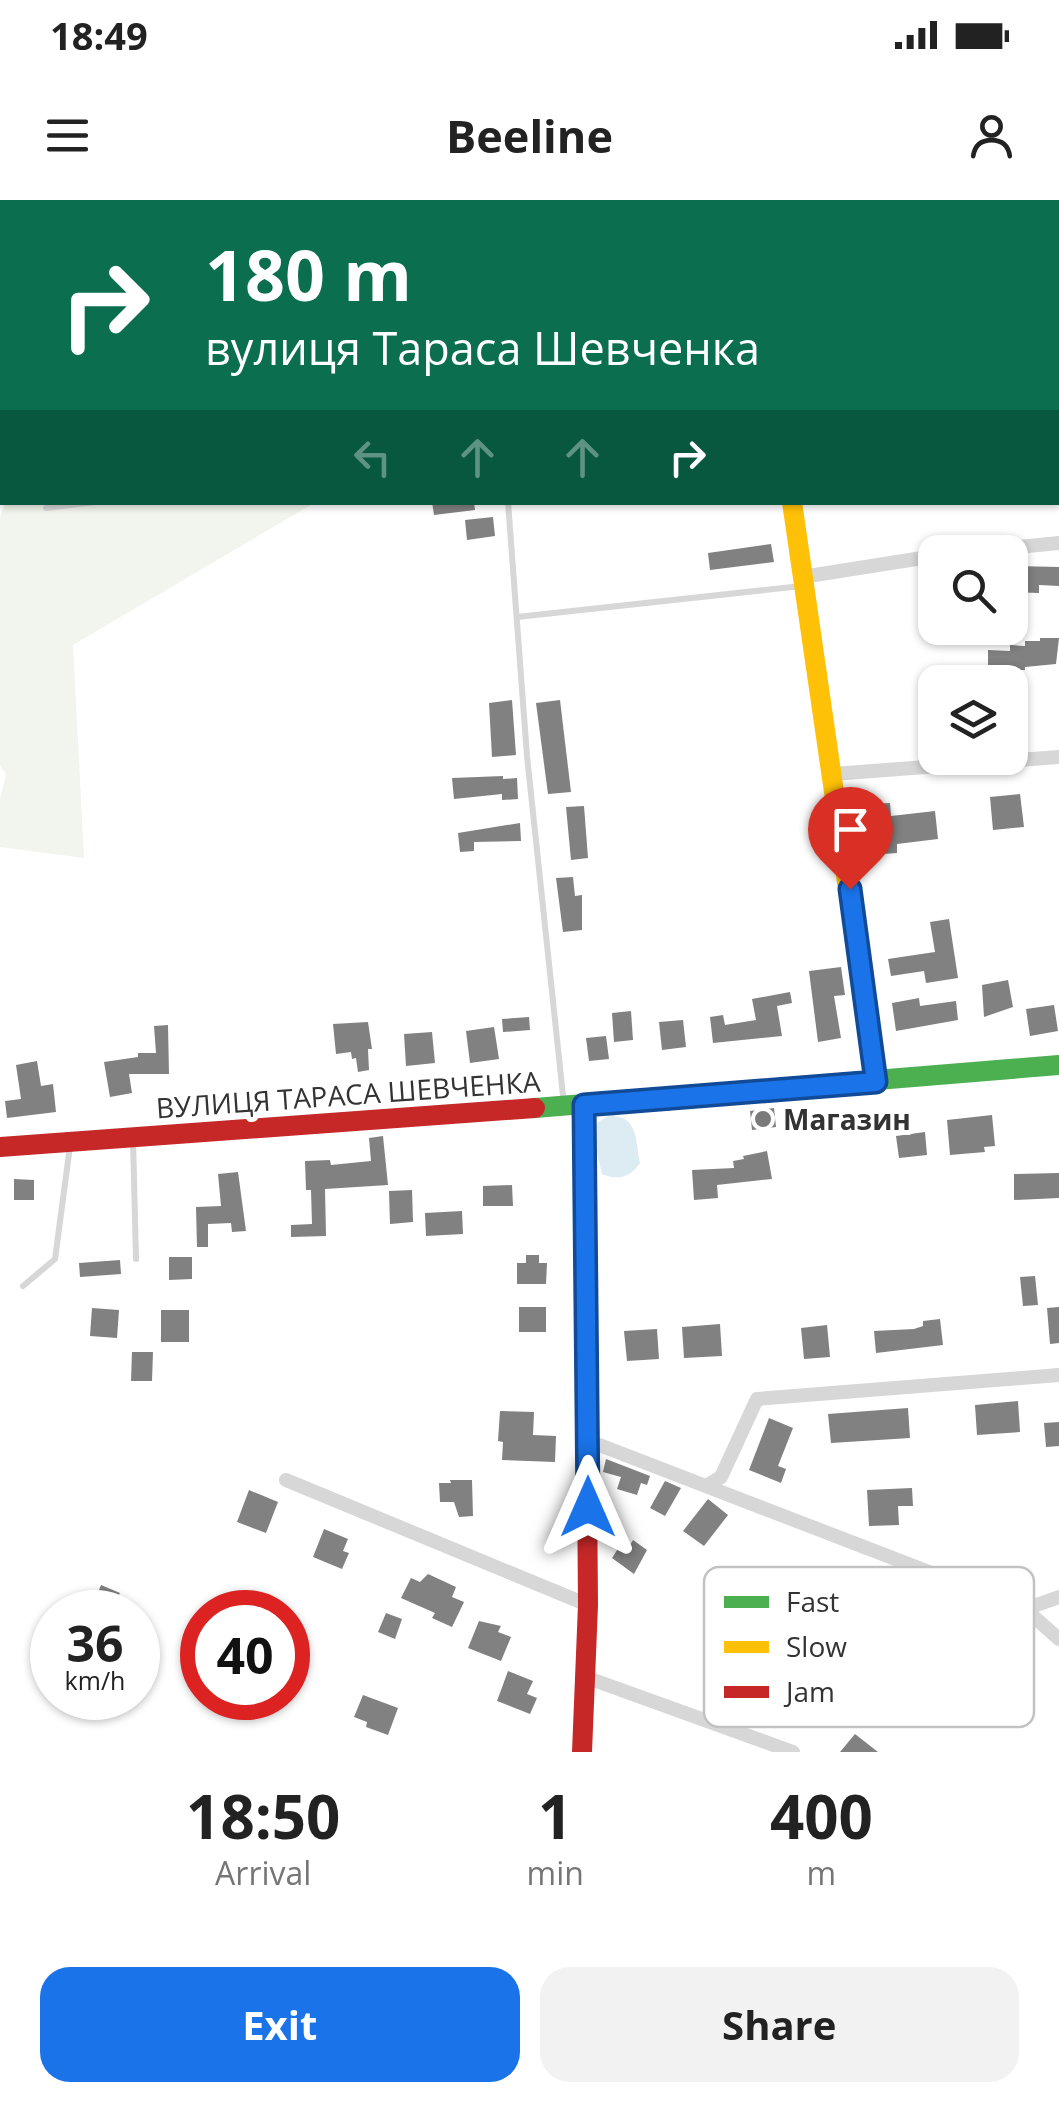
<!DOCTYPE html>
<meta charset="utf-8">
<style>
:root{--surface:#fff;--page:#f2f2f2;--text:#222;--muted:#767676;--accent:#1a73e8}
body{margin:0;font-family:"Open Sans",sans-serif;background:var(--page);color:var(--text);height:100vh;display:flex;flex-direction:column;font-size:38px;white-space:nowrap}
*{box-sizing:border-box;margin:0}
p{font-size:32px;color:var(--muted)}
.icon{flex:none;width:55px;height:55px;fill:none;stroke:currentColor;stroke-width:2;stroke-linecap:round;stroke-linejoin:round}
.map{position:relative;height:1552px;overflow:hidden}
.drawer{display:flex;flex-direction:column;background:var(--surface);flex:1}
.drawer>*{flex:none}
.banner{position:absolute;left:0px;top:0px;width:1060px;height:305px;box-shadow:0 2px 8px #0004;background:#0b6e4f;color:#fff;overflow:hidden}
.buttons{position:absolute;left:918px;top:335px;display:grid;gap:20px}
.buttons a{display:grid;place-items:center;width:110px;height:110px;border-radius:20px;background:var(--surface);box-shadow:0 2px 8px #0004;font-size:50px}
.speed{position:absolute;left:30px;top:1390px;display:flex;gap:20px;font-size:50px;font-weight:700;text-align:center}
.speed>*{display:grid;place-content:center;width:130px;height:130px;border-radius:50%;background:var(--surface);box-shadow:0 2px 8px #0004;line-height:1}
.speed small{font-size:25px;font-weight:400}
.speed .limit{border:15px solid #d22;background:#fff;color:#111}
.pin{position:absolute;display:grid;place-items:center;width:85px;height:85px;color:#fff;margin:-102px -42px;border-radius:50% 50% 50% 0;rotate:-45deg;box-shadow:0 0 10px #0007}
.pin .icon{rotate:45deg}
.me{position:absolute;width:110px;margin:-55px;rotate:0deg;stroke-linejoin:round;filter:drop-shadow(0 0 8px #0008)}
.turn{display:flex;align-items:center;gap:35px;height:210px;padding:0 40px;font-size:45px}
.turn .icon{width:130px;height:130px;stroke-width:2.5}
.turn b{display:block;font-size:70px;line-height:85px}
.lanes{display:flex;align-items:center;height:95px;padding:0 40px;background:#0003;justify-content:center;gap:50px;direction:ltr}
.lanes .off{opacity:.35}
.eta{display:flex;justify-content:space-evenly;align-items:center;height:170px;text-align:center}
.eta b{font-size:60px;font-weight:700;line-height:70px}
.button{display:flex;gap:20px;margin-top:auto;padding:20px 40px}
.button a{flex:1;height:115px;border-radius:30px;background:var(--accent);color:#fff;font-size:40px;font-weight:700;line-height:115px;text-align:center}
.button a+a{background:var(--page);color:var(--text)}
.status{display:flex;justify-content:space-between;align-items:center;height:70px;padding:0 50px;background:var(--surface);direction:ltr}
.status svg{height:28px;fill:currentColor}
header{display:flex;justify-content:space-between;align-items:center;height:130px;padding:0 40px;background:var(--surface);font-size:45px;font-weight:700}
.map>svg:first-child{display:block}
</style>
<div class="status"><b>18:49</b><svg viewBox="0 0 49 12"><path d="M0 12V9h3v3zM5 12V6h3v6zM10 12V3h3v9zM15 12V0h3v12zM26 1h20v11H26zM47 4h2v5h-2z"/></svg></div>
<header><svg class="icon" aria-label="menu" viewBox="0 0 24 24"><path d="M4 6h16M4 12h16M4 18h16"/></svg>Beeline<svg class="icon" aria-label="person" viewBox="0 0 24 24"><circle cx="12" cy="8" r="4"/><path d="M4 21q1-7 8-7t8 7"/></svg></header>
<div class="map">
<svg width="1059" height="1552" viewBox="0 0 1059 1552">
<rect width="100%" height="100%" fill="#fff"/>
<g fill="#f1f5ed">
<path d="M 0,0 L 1059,0 L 1059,120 L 1058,2 L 2,2 L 2,236 Z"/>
<path d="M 5,303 L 314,303 L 73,445 L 84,658 L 0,647 L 0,599 L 6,574 L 0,566 L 0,318 Z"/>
</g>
<path fill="#ddebf3" d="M 609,915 C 639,917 635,939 640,963 C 631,977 618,981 602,974 L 596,949 L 597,923 Z"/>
<g fill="#818181">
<path d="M 432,302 L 474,302 L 475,310 L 434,315 Z"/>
<path d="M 493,317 L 495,336 L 467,340 L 465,320 Z"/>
<path d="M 771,344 L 774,362 L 710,370 L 708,353 Z"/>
<path d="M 1010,366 L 1059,367 L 1059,386 L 1039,385 L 1039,393 L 1010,392 Z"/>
<path d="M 1040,438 L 1059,438 L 1056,464 L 1025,467 L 1025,470 L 1010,470 L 1010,474 L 996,474 L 996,470 L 988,470 L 988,450 L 1010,451 L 1010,445 L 1025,446 L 1025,441 L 1040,441 Z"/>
<path d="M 512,500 L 516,555 L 492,557 L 489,503 Z"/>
<path d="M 560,500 L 571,592 L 548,594 L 536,503 Z"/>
<path d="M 503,576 L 503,579 L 517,578 L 518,599 L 502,600 L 502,594 L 454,599 L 452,578 Z"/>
<path d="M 1020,594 L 1024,627 L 993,630 L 990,597 Z"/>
<path d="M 890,603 L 891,616 L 935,611 L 938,639 L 897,644 L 897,653 L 870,655 L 867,618 L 872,618 L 871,604 Z"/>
<path d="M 584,606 L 588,658 L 571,660 L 566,607 Z"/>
<path d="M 520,623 L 521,641 L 474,642 L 474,651 L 460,652 L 458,633 Z"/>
<path d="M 573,677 L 575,696 L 582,695 L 582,730 L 563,732 L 556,678 Z"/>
<path d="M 949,719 L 958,778 L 926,783 L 924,771 L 891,776 L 888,759 L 935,752 L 930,722 Z"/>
<path d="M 841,767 L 845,795 L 834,796 L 841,838 L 818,842 L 809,771 Z"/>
<path d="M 1008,780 L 1013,807 L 984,817 L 982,785 Z"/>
<path d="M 790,792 L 792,803 L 777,806 L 782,836 L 713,843 L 710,817 L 723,815 L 725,825 L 756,820 L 752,799 Z"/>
<path d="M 919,798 L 920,806 L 956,801 L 958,820 L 896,831 L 892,803 Z"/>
<path d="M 1054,805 L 1058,831 L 1030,836 L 1026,809 Z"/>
<path d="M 631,811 L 633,840 L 614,842 L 612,813 Z"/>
<path d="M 529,817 L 530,830 L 503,832 L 502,819 Z"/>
<path d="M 683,820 L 686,847 L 662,850 L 659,822 Z"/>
<path d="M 368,822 L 372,849 L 368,849 L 369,870 L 358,872 L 356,858 L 352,859 L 351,852 L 336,854 L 333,824 Z"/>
<path d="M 168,825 L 169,874 L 129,874 L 132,893 L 110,897 L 104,862 L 138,857 L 138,853 L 156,853 L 154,826 Z"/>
<path d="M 494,827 L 499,859 L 470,863 L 466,831 Z"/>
<path d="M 432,832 L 435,863 L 406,866 L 404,834 Z"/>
<path d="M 606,836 L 609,859 L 589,861 L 586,838 Z"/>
<path d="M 37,861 L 41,886 L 53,884 L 56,912 L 7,918 L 5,901 L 21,899 L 16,865 Z"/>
<path d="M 774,908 L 776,927 L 752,930 L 750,911 Z"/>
<path d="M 992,915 L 995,946 L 984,947 L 985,952 L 950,955 L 947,920 Z"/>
<path d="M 925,932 L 927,955 L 899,958 L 896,936 Z"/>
<path d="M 383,936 L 388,985 L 325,989 L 326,1036 L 291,1037 L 291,1025 L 312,1024 L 311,990 L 306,990 L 305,961 L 330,960 L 331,965 L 371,961 L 369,938 Z"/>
<path d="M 767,951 L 772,979 L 717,985 L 718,998 L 694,1000 L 692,970 L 734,968 L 733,961 L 744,959 L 743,956 Z"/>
<path d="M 238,972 L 246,1031 L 232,1032 L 231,1023 L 208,1024 L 208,1047 L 197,1047 L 196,1007 L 221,1006 L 218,974 Z"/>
<path d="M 1059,973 L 1059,998 L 1014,1000 L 1014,974 Z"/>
<path d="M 14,979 L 34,980 L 34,1000 L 14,1000 Z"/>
<path d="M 512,985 L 513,1006 L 483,1006 L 483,986 Z"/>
<path d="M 412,990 L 413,1022 L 390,1024 L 389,991 Z"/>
<path d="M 462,1011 L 463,1034 L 426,1036 L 425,1013 Z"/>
<path d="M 526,1055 L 539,1055 L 539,1063 L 547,1063 L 546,1084 L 517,1084 L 517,1063 L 526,1063 Z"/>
<path d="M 169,1057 L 192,1057 L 192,1079 L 169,1080 Z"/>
<path d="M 120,1060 L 121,1074 L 80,1077 L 79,1063 Z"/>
<path d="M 1035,1076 L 1038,1105 L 1023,1106 L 1020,1077 Z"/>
<rect x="519" y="1107" width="27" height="25"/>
<path d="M 1059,1107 L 1059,1143 L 1050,1144 L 1047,1108 Z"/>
<path d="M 92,1108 L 119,1110 L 117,1138 L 90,1136 Z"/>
<rect x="161" y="1110" width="28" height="32"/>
<path d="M 940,1119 L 943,1145 L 876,1153 L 874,1131 L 914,1129 L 923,1126 L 923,1121 Z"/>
<path d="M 720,1124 L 722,1156 L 684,1158 L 682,1127 Z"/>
<path d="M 827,1125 L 830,1157 L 804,1159 L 801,1128 Z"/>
<path d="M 657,1129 L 659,1159 L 627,1161 L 624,1131 Z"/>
<path d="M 132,1152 L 153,1152 L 152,1181 L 131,1181 Z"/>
<path d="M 1018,1201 L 1020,1232 L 977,1235 L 975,1205 Z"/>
<path d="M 908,1208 L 910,1238 L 831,1243 L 828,1214 Z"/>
<path d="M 500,1211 L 534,1212 L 533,1235 L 556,1236 L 555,1262 L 502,1260 L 503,1242 L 498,1241 Z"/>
<path d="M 769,1218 L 793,1228 L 778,1266 L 786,1269 L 781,1283 L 749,1270 Z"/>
<path d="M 1059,1222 L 1059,1246 L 1046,1247 L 1044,1223 Z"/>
<path d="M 606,1259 L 650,1276 L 647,1285 L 641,1283 L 637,1295 L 617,1289 L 621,1277 L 603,1272 Z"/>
<path d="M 450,1280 L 472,1280 L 473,1316 L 459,1317 L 454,1302 L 440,1302 L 439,1283 L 451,1283 Z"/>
<path d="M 665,1281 L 681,1288 L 665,1316 L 650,1308 Z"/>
<path d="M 912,1288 L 913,1306 L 898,1306 L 899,1325 L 869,1326 L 867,1290 Z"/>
<path d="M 249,1290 L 278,1302 L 266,1333 L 237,1322 Z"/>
<path d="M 708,1299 L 728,1315 L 704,1346 L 683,1331 Z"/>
<path d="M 324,1329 L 348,1339 L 343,1351 L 349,1353 L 342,1369 L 313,1357 Z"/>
<path d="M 633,1340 L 647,1350 L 634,1374 L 612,1358 L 621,1344 L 629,1347 Z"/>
<path d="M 428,1374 L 456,1387 L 452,1397 L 464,1402 L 452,1427 L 432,1418 L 435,1413 L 401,1398 L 411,1378 L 420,1382 Z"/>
<path d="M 101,1385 L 120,1393 L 109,1412 L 92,1407 Z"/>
<path d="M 386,1413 L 402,1419 L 395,1439 L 378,1432 Z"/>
<path d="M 479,1421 L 501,1426 L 498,1432 L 511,1437 L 501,1461 L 468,1448 Z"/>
<path d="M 508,1471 L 533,1481 L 527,1494 L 537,1498 L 530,1514 L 497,1501 Z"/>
<path d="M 363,1495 L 398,1508 L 388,1535 L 366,1527 L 367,1522 L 354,1517 Z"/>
<path d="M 855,1534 L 878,1552 L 840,1552 Z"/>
</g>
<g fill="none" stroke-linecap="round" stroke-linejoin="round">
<g stroke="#d7d7d7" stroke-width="6">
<path d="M 508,302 L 527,556 L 564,905"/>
<path d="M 46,308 L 95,302"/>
<path d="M 517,417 L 802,386"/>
<path d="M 133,939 L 136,1059"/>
<path d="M 23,1086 L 55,1059 L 70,946"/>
</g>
<g stroke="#d7d7d7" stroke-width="14">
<path d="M 757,0 L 758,2"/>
<path d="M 968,352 L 1059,343"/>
<path d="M 802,377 L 935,356"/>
<path d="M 833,574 L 1059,557"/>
<path d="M 589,1241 L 1025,1409 L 1059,1397"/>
<path d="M 286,1280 L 588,1405"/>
<path d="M 708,1285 L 721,1277 L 757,1199 L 1059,1175"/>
<path d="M 1025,1409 L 1059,1439"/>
<path d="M 588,1478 L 793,1552"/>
</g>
<path stroke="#4caf50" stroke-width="20" d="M 535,908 L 1059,865"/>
<path stroke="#ffc107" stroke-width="20" d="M 792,302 L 876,882"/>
<g stroke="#c62828" stroke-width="20">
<path d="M 0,947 L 535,908"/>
<path d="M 582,1552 L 588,1405 L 584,905"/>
</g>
</g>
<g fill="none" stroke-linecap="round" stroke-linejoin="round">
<g stroke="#114b97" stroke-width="25">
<path id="route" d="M 588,1307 L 584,905 L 876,882 L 850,689"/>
</g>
<use href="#route" stroke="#1a73e8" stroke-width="18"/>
</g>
<circle fill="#7a7a7a" stroke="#fff" stroke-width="4" cx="763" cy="919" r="10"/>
<g text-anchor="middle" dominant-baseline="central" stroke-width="10" stroke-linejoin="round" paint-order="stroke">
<g font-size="28" fill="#333" stroke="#fff">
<text transform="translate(348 894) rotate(-4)">ВУЛИЦЯ ТАРАСА ШЕВЧЕНКА</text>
</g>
<g font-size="28" font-weight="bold" fill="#333" stroke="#fff" text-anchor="start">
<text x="783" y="919">Магазин</text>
</g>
</g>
<rect x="704" y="1367" width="330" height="160" rx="15" fill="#fff" stroke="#c2c2c2" stroke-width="2.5"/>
<rect x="724" y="1396" width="45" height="12" fill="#4caf50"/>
<rect x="724" y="1441" width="45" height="12" fill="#ffc107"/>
<rect x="724" y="1486" width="45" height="12" fill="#c62828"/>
<g font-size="28" fill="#333">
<text x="786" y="1412">Fast</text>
<text x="786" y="1457">Slow</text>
<text x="786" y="1502">Jam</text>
</g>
</svg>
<div class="buttons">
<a><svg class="icon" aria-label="search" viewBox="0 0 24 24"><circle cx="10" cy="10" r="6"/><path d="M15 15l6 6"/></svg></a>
<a><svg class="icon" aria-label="layers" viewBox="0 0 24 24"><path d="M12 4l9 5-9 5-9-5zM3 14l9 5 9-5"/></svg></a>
</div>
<div class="speed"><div>36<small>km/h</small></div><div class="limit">40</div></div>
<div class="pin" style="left:850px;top:689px;background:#d93025"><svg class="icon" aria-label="arrive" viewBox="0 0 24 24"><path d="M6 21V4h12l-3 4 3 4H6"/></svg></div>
<svg class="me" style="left:588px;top:1307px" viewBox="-20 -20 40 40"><path d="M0-17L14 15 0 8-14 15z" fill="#1a73e8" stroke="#fff" stroke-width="4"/></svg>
<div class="banner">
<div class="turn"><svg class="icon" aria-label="right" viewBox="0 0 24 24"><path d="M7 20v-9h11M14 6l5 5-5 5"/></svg><div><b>180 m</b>вулиця Тараса Шевченка</div></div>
<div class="lanes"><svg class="icon off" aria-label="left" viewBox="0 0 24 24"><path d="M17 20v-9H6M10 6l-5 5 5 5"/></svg><svg class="icon off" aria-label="ahead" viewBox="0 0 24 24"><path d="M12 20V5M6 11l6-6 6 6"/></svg><svg class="icon off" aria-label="ahead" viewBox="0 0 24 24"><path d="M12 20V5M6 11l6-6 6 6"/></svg><svg class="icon" aria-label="right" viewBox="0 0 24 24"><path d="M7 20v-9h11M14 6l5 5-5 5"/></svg></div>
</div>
</div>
<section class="drawer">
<div class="eta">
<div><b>18:50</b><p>Arrival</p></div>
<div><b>1</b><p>min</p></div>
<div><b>400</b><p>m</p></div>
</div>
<div class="button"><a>Exit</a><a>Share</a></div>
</section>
